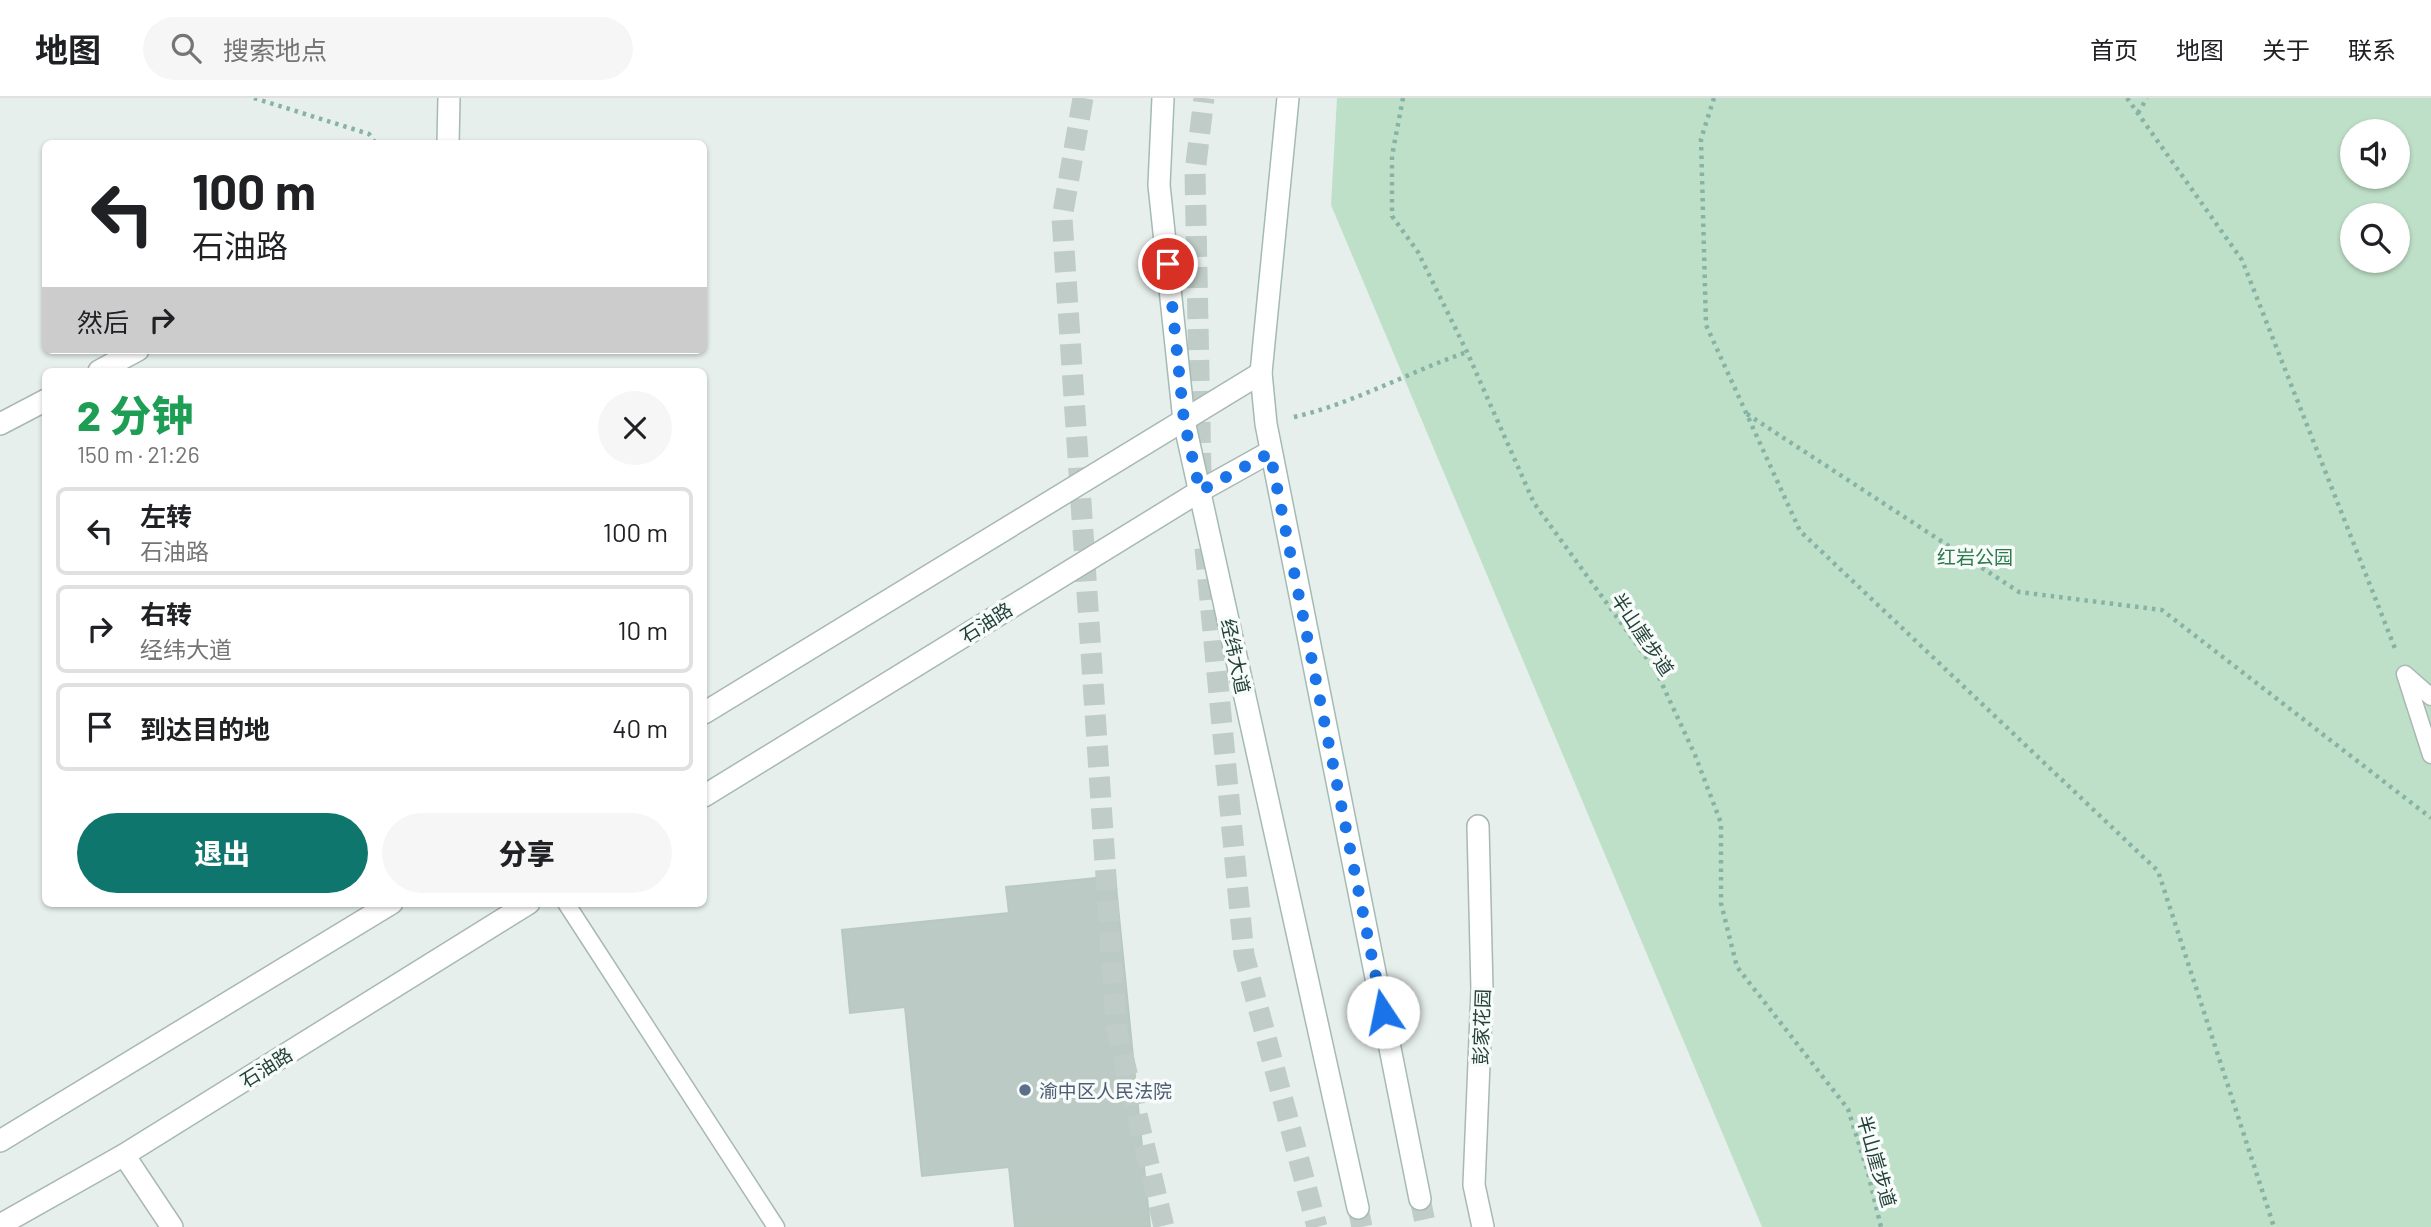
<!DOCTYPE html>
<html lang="zh">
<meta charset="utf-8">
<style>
:root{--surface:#fff;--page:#f6f6f6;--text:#202124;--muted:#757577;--line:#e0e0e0;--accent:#0f766e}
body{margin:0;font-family:Barlow,"Noto Sans SC",sans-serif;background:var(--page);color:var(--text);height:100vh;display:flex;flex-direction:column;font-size:26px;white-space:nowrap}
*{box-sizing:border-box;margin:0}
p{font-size:23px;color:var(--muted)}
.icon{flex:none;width:38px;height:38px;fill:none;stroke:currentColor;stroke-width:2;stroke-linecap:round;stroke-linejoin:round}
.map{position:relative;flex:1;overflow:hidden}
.sheet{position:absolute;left:42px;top:270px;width:665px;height:539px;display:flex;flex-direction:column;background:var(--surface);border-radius:10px;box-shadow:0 2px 5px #0004}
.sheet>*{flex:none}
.banner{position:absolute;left:42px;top:42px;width:665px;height:214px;border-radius:10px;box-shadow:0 2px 5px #0004;background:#fff;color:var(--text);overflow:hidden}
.fabs{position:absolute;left:2340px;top:21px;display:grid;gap:14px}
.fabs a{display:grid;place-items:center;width:70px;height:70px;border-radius:50%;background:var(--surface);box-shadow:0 2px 5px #0004;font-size:35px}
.pin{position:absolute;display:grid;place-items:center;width:60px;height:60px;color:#fff;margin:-30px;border:4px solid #fff;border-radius:50%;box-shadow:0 2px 7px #0007}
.me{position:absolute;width:77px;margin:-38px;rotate:349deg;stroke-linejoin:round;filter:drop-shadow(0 0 5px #0008)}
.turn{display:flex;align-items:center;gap:24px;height:147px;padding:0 35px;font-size:32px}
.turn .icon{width:91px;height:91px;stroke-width:2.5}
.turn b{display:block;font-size:49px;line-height:60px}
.then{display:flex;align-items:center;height:66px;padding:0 35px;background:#0003;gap:14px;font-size:26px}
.round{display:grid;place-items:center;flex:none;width:74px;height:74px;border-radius:37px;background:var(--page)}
.head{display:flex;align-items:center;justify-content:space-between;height:119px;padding:0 35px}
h1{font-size:42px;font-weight:800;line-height:52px;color:#1e9e55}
.action{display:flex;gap:14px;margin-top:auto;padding:14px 35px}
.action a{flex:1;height:80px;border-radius:42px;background:var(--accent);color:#fff;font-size:28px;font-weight:800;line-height:80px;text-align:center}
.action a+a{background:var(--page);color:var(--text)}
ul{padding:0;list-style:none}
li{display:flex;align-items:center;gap:21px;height:88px;margin:0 14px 10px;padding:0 21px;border:4px solid var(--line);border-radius:10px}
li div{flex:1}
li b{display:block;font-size:26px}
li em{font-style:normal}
header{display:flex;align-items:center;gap:42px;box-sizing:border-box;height:98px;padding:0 35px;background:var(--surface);border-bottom:2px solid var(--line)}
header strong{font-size:33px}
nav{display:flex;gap:38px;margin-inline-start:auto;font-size:24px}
.search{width:490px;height:63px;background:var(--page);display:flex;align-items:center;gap:18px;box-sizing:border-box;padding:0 24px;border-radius:38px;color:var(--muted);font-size:26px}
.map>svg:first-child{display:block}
</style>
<header>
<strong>地图</strong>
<div class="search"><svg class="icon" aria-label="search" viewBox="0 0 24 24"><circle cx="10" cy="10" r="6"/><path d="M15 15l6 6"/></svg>搜索地点</div>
<nav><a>首页</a><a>地图</a><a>关于</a><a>联系</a></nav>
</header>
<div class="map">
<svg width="2431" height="1129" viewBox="0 0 2431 1129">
<rect width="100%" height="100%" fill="#e6efeb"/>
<path fill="#bfe0c8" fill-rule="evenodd" d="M 1337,0 L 2431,0 L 2431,1129 L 1762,1129 L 1331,107 ZM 2352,33 L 2398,33 L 2398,79 L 2352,79 ZM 2352,117 L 2398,117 L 2398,163 L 2352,163 Z"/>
<path fill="#bbcac4" stroke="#b8c9c2" stroke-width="2" d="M 1115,778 L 1150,1129 L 1015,1129 L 1009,1069 L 922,1078 L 905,909 L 850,915 L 842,832 L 1009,815 L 1006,789 Z"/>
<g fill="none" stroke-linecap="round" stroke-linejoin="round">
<g stroke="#bfccc8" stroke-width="21" stroke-dasharray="21 10" stroke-linecap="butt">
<path d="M 1420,1101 L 1426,1129"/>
<path d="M 1358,1110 L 1362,1129"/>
</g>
<g stroke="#bfccc8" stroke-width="21" stroke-dasharray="21 10" stroke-linecap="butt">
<path d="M 1083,0 L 1062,120 L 1116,929 L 1164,1129"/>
<path d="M 1201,376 L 1195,74 L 1204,0"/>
<path d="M 1205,450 L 1244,857 L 1317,1129"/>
</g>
<g stroke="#a8b8b2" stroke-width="19">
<g id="service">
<path d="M 2431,599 L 2405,576 L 2431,657"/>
<path d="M 566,805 L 776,1129"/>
</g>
</g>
<g stroke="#a8b8b2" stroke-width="24">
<g id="minor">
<path d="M 448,46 L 449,0"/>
<path d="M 99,273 L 138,252"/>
<path d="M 0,326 L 46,302"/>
<path d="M 1478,728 L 1482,892 L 1474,1087 L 1483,1129"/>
<path d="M 124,1057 L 172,1129"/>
</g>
</g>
<g stroke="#a8b8b2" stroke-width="24">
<g id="tertiary">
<path d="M 704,615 L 1261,275"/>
<path d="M 704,698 L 1200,393 L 1270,354"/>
<path d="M 0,1043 L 392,805"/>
<path d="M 0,1127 L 124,1057 L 529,805"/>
</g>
</g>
<g stroke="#a4bbb3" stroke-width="24">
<g id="secondary">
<path d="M 1163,0 L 1159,87 L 1184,323 L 1358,1110"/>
<path d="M 1288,0 L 1261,275 L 1266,326 L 1420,1101"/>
</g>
</g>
<g stroke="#86b3a5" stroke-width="4.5" stroke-dasharray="3.5 5" stroke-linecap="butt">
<path d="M 254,0 L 369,36 L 376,46"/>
<path d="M 1403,0 L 1392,58 L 1392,118 L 1418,154 L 1467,254 L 1534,405 L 1656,573 L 1695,657 L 1721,725 L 1721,805 L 1737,869 L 1848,1011 L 1868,1075 L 1881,1129"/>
<path d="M 1714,0 L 1701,41 L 1706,227 L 1800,433 L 2158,773 L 2274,1129"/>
<path d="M 2127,0 L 2242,162 L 2396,553"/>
<path d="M 2138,15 L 2147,0"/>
<path d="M 1747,316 L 2019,494 L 2162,512 L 2431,720"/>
<path d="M 1294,319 C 1352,306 1409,274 1467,254"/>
</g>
<use href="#service" stroke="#fff" stroke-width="16"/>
<use href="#minor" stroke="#fff" stroke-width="21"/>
<use href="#tertiary" stroke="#fff" stroke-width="21"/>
<use href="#secondary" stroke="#fff" stroke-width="21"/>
</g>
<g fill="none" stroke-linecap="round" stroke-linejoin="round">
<path stroke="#1a73e8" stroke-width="12" stroke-dasharray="0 21.6" d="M 1168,166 L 1184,323 L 1200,393 L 1270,355 L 1383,914"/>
</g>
<circle fill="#5c6f8a" stroke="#f7fbf9" stroke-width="2.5" cx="1025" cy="992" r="7"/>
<g text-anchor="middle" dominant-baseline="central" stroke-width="7" stroke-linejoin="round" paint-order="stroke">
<g font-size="19" fill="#2d7a4b" stroke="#f7fbf9">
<text x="1975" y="458">红岩公园</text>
</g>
<g font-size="19" fill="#24423a" stroke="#f7fbf9">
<text transform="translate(986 524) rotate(-32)">石油路</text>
<text transform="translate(1643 536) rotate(56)">半山崖步道</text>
<text transform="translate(1236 558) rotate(78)">经纬大道</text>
<text transform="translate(1481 929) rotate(-88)">彭家花园</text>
<text transform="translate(266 969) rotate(-32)">石油路</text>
<text transform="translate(1877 1063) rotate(74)">半山崖步道</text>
</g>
<g font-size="19" fill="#4e5e75" stroke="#f7fbf9" text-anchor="start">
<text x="1039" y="992">渝中区人民法院</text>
</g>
</g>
</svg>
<div class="fabs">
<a><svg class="icon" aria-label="sound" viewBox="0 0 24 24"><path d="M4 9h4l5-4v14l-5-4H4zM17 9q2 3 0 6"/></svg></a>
<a><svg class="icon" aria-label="search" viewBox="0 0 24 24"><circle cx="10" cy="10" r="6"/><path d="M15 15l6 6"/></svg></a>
</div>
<div class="pin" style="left:1168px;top:166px;background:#d93025"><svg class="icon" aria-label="arrive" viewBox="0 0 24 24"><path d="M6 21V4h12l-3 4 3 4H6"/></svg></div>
<svg class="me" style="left:1383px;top:914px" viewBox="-20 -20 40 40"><circle r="19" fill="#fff"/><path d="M0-13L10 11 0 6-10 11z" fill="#1a73e8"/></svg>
<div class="banner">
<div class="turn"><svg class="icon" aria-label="left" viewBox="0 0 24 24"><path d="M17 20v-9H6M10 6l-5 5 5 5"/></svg><div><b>100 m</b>石油路</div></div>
<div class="then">然后<svg class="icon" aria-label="right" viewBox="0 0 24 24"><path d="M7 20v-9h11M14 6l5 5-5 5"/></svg></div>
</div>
<section class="sheet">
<div class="head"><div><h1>2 分钟</h1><p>150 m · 21:26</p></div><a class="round"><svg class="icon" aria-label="close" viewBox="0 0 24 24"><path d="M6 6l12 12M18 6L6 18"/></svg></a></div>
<ul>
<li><svg class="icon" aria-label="left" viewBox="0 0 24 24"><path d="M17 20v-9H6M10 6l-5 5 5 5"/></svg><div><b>左转</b><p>石油路</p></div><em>100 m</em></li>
<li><svg class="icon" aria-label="right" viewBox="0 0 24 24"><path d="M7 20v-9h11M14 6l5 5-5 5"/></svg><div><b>右转</b><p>经纬大道</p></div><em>10 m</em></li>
<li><svg class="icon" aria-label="arrive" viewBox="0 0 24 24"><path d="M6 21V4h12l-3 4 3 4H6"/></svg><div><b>到达目的地</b></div><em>40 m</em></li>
</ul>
<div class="action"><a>退出</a><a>分享</a></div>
</section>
</div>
